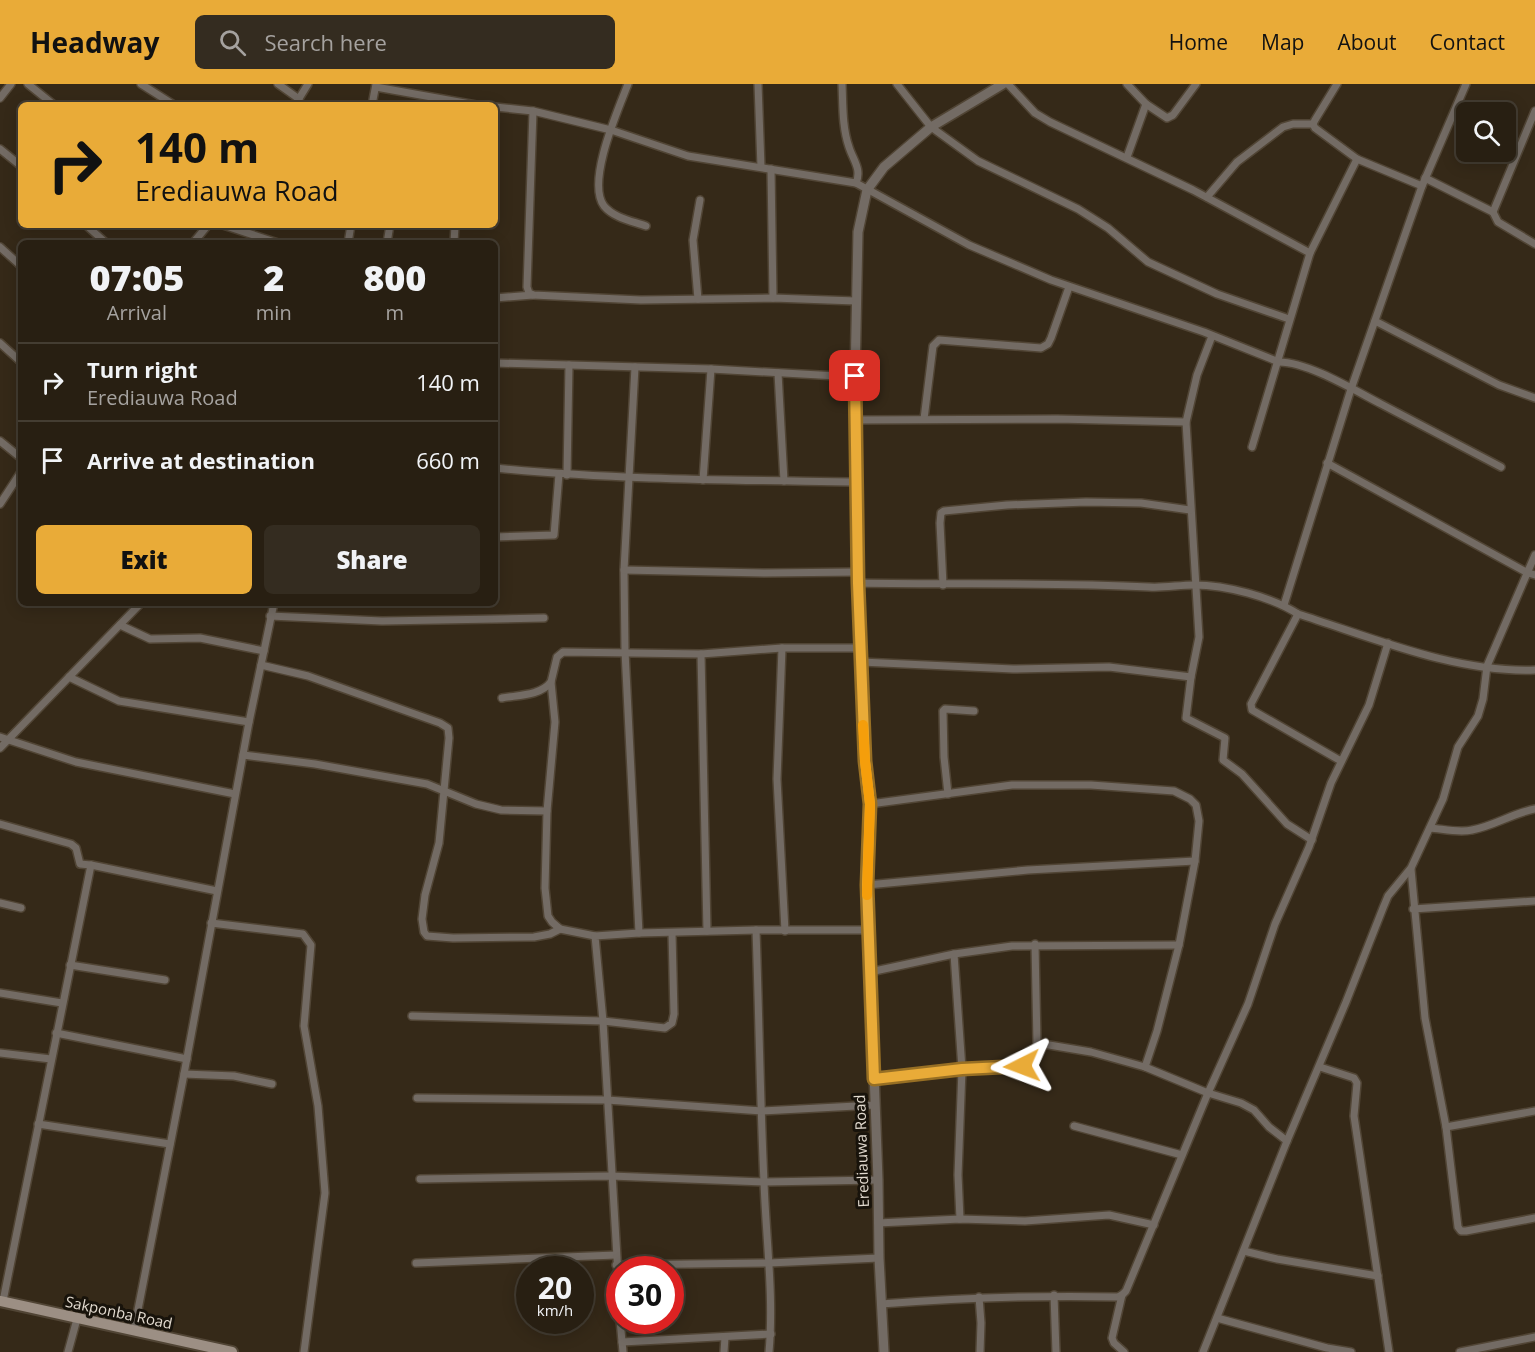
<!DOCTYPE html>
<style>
:root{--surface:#281f12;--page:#342c20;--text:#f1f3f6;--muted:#a5a29f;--line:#443d32;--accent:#e9ab38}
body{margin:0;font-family:"Open Sans",sans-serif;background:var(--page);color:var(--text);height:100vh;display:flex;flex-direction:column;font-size:22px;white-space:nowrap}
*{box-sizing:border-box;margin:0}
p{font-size:20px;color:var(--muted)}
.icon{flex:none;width:33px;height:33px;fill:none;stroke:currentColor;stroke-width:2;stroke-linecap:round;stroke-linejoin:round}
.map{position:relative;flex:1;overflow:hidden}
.panel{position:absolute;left:18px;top:156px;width:480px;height:366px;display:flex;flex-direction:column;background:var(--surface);border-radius:9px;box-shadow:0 3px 15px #0003,0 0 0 2px var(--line)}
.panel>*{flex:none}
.hud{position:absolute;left:18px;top:18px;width:480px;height:126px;border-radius:9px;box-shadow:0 3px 15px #0003,0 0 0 2px var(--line);background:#e9ab38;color:#111;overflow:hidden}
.controls{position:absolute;left:1456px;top:18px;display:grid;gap:12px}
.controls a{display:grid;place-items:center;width:60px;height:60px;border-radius:9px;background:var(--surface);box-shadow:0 3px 15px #0003,0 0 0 2px var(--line);font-size:30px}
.speed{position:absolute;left:516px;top:1172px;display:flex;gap:12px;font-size:30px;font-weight:700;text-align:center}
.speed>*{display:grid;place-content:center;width:78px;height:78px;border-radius:50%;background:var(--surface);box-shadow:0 3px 15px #0003,0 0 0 2px var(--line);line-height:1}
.speed small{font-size:15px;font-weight:400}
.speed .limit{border:9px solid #d22;background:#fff;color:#111}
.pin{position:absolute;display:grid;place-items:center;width:51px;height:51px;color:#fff;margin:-26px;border-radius:12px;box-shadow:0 3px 9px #0006}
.me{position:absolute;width:66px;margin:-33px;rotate:267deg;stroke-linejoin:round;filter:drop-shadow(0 0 4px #0008)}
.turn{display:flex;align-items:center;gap:21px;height:126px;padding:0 18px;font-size:27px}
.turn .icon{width:78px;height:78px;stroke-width:2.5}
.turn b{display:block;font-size:42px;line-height:51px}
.eta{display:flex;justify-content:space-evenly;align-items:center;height:102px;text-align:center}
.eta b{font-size:36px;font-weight:800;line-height:42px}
.primary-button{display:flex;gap:12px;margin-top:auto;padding:12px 18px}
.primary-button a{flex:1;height:69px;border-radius:9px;background:var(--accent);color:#111;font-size:24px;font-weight:800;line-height:69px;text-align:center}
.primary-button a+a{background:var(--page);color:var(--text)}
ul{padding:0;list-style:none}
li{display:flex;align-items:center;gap:18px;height:78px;padding:0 18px;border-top:2px solid var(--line)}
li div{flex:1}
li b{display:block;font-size:22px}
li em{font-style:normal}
header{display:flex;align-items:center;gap:36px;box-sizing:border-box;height:84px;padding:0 30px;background:var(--accent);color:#111}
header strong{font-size:28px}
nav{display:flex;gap:33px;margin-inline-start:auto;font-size:21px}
.search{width:420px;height:54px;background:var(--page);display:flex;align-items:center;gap:15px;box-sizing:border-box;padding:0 21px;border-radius:9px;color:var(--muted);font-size:22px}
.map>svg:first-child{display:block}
</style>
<header>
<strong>Headway</strong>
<div class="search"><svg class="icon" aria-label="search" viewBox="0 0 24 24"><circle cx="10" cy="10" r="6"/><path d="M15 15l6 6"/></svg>Search here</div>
<nav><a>Home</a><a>Map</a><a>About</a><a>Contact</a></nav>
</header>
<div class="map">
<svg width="1535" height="1268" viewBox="0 0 1535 1268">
<rect width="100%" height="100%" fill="#352918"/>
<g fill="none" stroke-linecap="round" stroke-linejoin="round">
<g stroke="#514535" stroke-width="10">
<g id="minor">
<path d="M 28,0 L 54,21"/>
<path d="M 141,0 L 174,21"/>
<path d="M 278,0 L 299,15"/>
<path d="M 628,0 C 618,26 586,98 604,122 C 614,134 632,137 646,142"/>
<path d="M 758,0 L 761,83"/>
<path d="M 842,0 C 843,20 842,43 849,63 C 853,76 862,85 856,99"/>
<path d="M 897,0 L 931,43 L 978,77 L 1078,125 L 1108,144 L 1148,178 L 1217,210 L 1289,235"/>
<path d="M 1008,0 L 1035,29 L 1050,38 L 1193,106 L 1310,169"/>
<path d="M 1127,0 L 1146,20 L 1167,34 L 1173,31 L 1196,0"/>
<path d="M 1337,0 L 1315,36 L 1313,40 L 1315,44 L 1357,75 L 1422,102"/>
<path d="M 376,3 L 476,21"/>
<path d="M 0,14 L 11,0"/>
<path d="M 295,21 L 308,0"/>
<path d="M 372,21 L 376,0"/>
<path d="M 495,23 L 533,27 L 611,46 L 688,72 L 856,99 L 969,161 L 1051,196 L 1204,248 L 1279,278 C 1308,278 1354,306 1381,320 C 1421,341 1461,362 1501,383"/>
<path d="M 533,27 L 527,203 L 529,209 L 533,211 L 641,216 L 773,214 L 856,217"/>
<path d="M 0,65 L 21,82"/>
<path d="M 1127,73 L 1146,20"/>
<path d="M 771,85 L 773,214"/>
<path d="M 1425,94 L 1493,128 L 1498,138 L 1535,160"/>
<path d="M 1207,113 L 1237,78 L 1283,43 L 1293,40 L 1313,40"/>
<path d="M 1493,128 L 1535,27"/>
<path d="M 86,141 L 106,159"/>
<path d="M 223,141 L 278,159"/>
<path d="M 193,159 L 208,141"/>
<path d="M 348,159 L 351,141"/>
<path d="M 387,159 L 390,141"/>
<path d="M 454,159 L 455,141"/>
<path d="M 0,163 L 21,182"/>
<path d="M 495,214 L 533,211"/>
<path d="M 698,215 L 693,156 L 700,116"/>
<path d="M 1375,237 L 1499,301 L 1535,314"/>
<path d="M 1212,252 L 1197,291 L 1186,338 L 1199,553 L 1191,593 L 1186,634 L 1225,654 L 1223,676 L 1242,690 L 1287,740 L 1312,756"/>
<path d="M 0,259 L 21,278"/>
<path d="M 495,279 L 711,285 L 855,293"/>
<path d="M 635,283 L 624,486 L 625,567 L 639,849"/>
<path d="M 778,289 L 784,397"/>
<path d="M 924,335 L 933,262 L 939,256 L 1041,264 L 1048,260 L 1051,254 L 1069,203"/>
<path d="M 855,336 L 1057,335 L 1186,338"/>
<path d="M 0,357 L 21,374"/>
<path d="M 1252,363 L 1310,169 L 1357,75"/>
<path d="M 1327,379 L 1528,489 L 1535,491"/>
<path d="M 495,384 C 615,396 736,396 856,398"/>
<path d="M 567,391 L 569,281"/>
<path d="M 703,396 L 711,285"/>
<path d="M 0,420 L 21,388"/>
<path d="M 495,453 L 554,451 L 559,390"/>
<path d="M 624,486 L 765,489 L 858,488"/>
<path d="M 858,499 C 955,501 1052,498 1149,503 C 1164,504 1179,501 1194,501 C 1226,501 1272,513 1298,530 C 1374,554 1455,589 1535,586"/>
<path d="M 943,501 L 940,439 L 941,429 L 944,427 L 1007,421 L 1086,418 L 1141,419 L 1190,426"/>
<path d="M 1284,521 L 1351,305 L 1422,102 L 1466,0"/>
<path d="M 1298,530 L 1251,620 L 1252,626 L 1341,677"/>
<path d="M 270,532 L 382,537 L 544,534"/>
<path d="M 120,541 L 150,555 L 200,554 L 264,567"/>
<path d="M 782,564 L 777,695 L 785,847"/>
<path d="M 701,570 L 707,847"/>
<path d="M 861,578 L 1013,585 L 1109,583 L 1191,593"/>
<path d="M 261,581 L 308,592 L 440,639 L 448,644 L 449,654 L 439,759 L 425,811 L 422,835 L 424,848 L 427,852 L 453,854 L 534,853 L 550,850 L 560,845"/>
<path d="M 69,593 L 119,617 L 249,638"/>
<path d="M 502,614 C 518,611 540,612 551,598"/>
<path d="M 0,653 L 76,678 L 235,710"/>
<path d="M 0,664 L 141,519"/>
<path d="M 243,671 L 315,680 L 427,700 L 476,720 L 501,726 L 547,727"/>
<path d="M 948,710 L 944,673 L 943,627 L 945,625 L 974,627"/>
<path d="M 870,720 L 1012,701 L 1091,701 L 1174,707 L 1190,715 L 1196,721 L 1199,737 L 1195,777 L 1179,861 L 1157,947 L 1145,983"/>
<path d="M 0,740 L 71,760 L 76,764 L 80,780 L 91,781 L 217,807"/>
<path d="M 1430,744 C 1443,745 1459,749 1472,746 C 1494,742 1513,729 1535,725"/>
<path d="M 1411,785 L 1425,934 L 1446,1043 L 1458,1143 L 1461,1147 L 1466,1147 L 1535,1134"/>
<path d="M 867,801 L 1028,786 L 1195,777"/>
<path d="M 0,819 L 21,824"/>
<path d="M 1413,825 L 1535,817"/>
<path d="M 211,839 L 303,850 L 311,861 L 304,942 L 318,1022 L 325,1109 L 304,1268"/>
<path d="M 756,846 C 759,930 760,1014 764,1098 C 766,1155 774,1212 769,1268"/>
<path d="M 595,852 L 560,845 L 552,838 L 548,832 L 545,804 L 547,727 L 555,638 L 551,598 L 557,573 L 563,568 L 701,570 L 782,564 L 861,564"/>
<path d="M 954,870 L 962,985 L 958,1091 L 960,1135"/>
<path d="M 70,881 L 165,896"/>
<path d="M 870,888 L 954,870 L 1012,862 L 1179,861"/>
<path d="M 0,909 L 62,919"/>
<path d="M 412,932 L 603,937 L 665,944 L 672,939 L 674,930 L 672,849"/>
<path d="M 56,949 L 187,975"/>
<path d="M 1037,959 L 1091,968 L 1145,983 L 1208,1009 L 1241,1019 L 1254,1026 L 1269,1043 L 1287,1057"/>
<path d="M 0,969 L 51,975"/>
<path d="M 1320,983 L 1354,994 L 1357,999 L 1354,1032 L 1389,1268"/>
<path d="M 184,990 L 234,992 L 272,1000"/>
<path d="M 874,995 L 962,985 L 1031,980 L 1035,973 L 1037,959 L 1035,860"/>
<path d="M 417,1014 L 607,1016 L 762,1027 L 875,1021"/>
<path d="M 38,1040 L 170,1060"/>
<path d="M 1074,1042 L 1182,1071"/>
<path d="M 1446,1043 L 1535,1027"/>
<path d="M 420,1095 L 611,1092 L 764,1098 L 878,1096"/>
<path d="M 878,1139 L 960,1135 L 1025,1137 L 1109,1131 L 1154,1141"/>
<path d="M 1244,1167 L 1277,1175 L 1378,1192"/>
<path d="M 416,1179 L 616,1171"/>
<path d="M 616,1181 L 769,1179 L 879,1174"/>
<path d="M 1054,1211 L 1056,1268"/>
<path d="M 979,1213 L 981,1239 L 980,1268"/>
<path d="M 3,1217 L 91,781"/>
<path d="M 881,1220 C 960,1214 1039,1211 1118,1213 L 1122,1211"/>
<path d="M 620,1224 L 603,937 L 595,852 L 639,849 L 756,846 L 868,846"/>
<path d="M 1217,1234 L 1327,1264 L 1351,1268"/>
<path d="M 620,1236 L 623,1268"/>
<path d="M 134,1246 L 184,990 L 249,638 L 274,519"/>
<path d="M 622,1258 L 771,1250"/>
<path d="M 68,1268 L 77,1235"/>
<path d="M 724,1268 L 725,1253"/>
<path d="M 1124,1268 L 1114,1259 L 1112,1254 L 1122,1211 L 1126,1207 L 1208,1009 L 1248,920 L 1275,840 L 1309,763 L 1331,699 L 1369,621 L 1388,559"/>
<path d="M 1203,1268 L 1287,1057 L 1346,918 L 1383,824 L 1388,812 L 1411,784 L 1443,715 L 1458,663 L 1478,632 L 1483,615 L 1487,582 L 1535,471"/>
<path d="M 1460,1268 L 1535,1253"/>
</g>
</g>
<g stroke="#514535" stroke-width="12">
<path id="tertiary" d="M 884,1268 L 879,1174 L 878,1096 L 867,801 L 870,720 L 865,677 L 858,499 L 855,293 L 858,148 L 867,106 L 884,83 L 931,43 L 1003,0"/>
</g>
<g stroke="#514535" stroke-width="14">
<path id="secondary" d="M 0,1217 L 232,1268"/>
</g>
<use href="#minor" stroke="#736b64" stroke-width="7"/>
<use href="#tertiary" stroke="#736b64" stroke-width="9"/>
<use href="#secondary" stroke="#9c8f84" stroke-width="10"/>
</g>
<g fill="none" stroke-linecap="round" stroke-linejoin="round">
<g stroke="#976f24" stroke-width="15">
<path id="route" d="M 855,292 L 858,499 L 865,677 L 870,720 L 867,801 L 874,995 L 962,985 L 1022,982"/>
</g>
<use href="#route" stroke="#e9ab38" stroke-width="10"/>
<path stroke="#f59e0b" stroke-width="10" d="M 863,641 L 865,677 L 870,720 L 867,811"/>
</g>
<g text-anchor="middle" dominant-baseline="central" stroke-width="6" stroke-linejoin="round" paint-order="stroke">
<g font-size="15" fill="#e2dacf" stroke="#18130b">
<text transform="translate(861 1067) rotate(-92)">Erediauwa Road</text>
<text transform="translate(119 1228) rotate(12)">Sakponba Road</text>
</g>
</g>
</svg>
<div class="controls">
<a><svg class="icon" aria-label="search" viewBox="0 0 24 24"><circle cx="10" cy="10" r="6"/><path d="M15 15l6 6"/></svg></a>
</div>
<div class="speed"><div>20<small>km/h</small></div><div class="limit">30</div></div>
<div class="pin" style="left:855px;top:292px;background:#d93025"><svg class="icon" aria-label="arrive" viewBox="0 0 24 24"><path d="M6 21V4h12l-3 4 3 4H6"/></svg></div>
<svg class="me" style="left:1022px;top:982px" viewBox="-20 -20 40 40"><path d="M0-17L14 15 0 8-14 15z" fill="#e9ab38" stroke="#fff" stroke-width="4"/></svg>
<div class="hud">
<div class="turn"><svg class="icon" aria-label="right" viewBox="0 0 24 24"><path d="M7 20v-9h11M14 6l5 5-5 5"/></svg><div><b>140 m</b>Erediauwa Road</div></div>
</div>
<section class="panel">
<div class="eta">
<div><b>07:05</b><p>Arrival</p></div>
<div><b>2</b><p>min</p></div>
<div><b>800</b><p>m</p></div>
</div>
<ul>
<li><svg class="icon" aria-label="right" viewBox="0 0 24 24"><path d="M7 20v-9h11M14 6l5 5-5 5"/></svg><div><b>Turn right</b><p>Erediauwa Road</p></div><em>140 m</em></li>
<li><svg class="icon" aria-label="arrive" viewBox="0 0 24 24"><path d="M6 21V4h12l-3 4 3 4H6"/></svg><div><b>Arrive at destination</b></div><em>660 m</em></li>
</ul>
<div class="primary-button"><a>Exit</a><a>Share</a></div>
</section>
</div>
